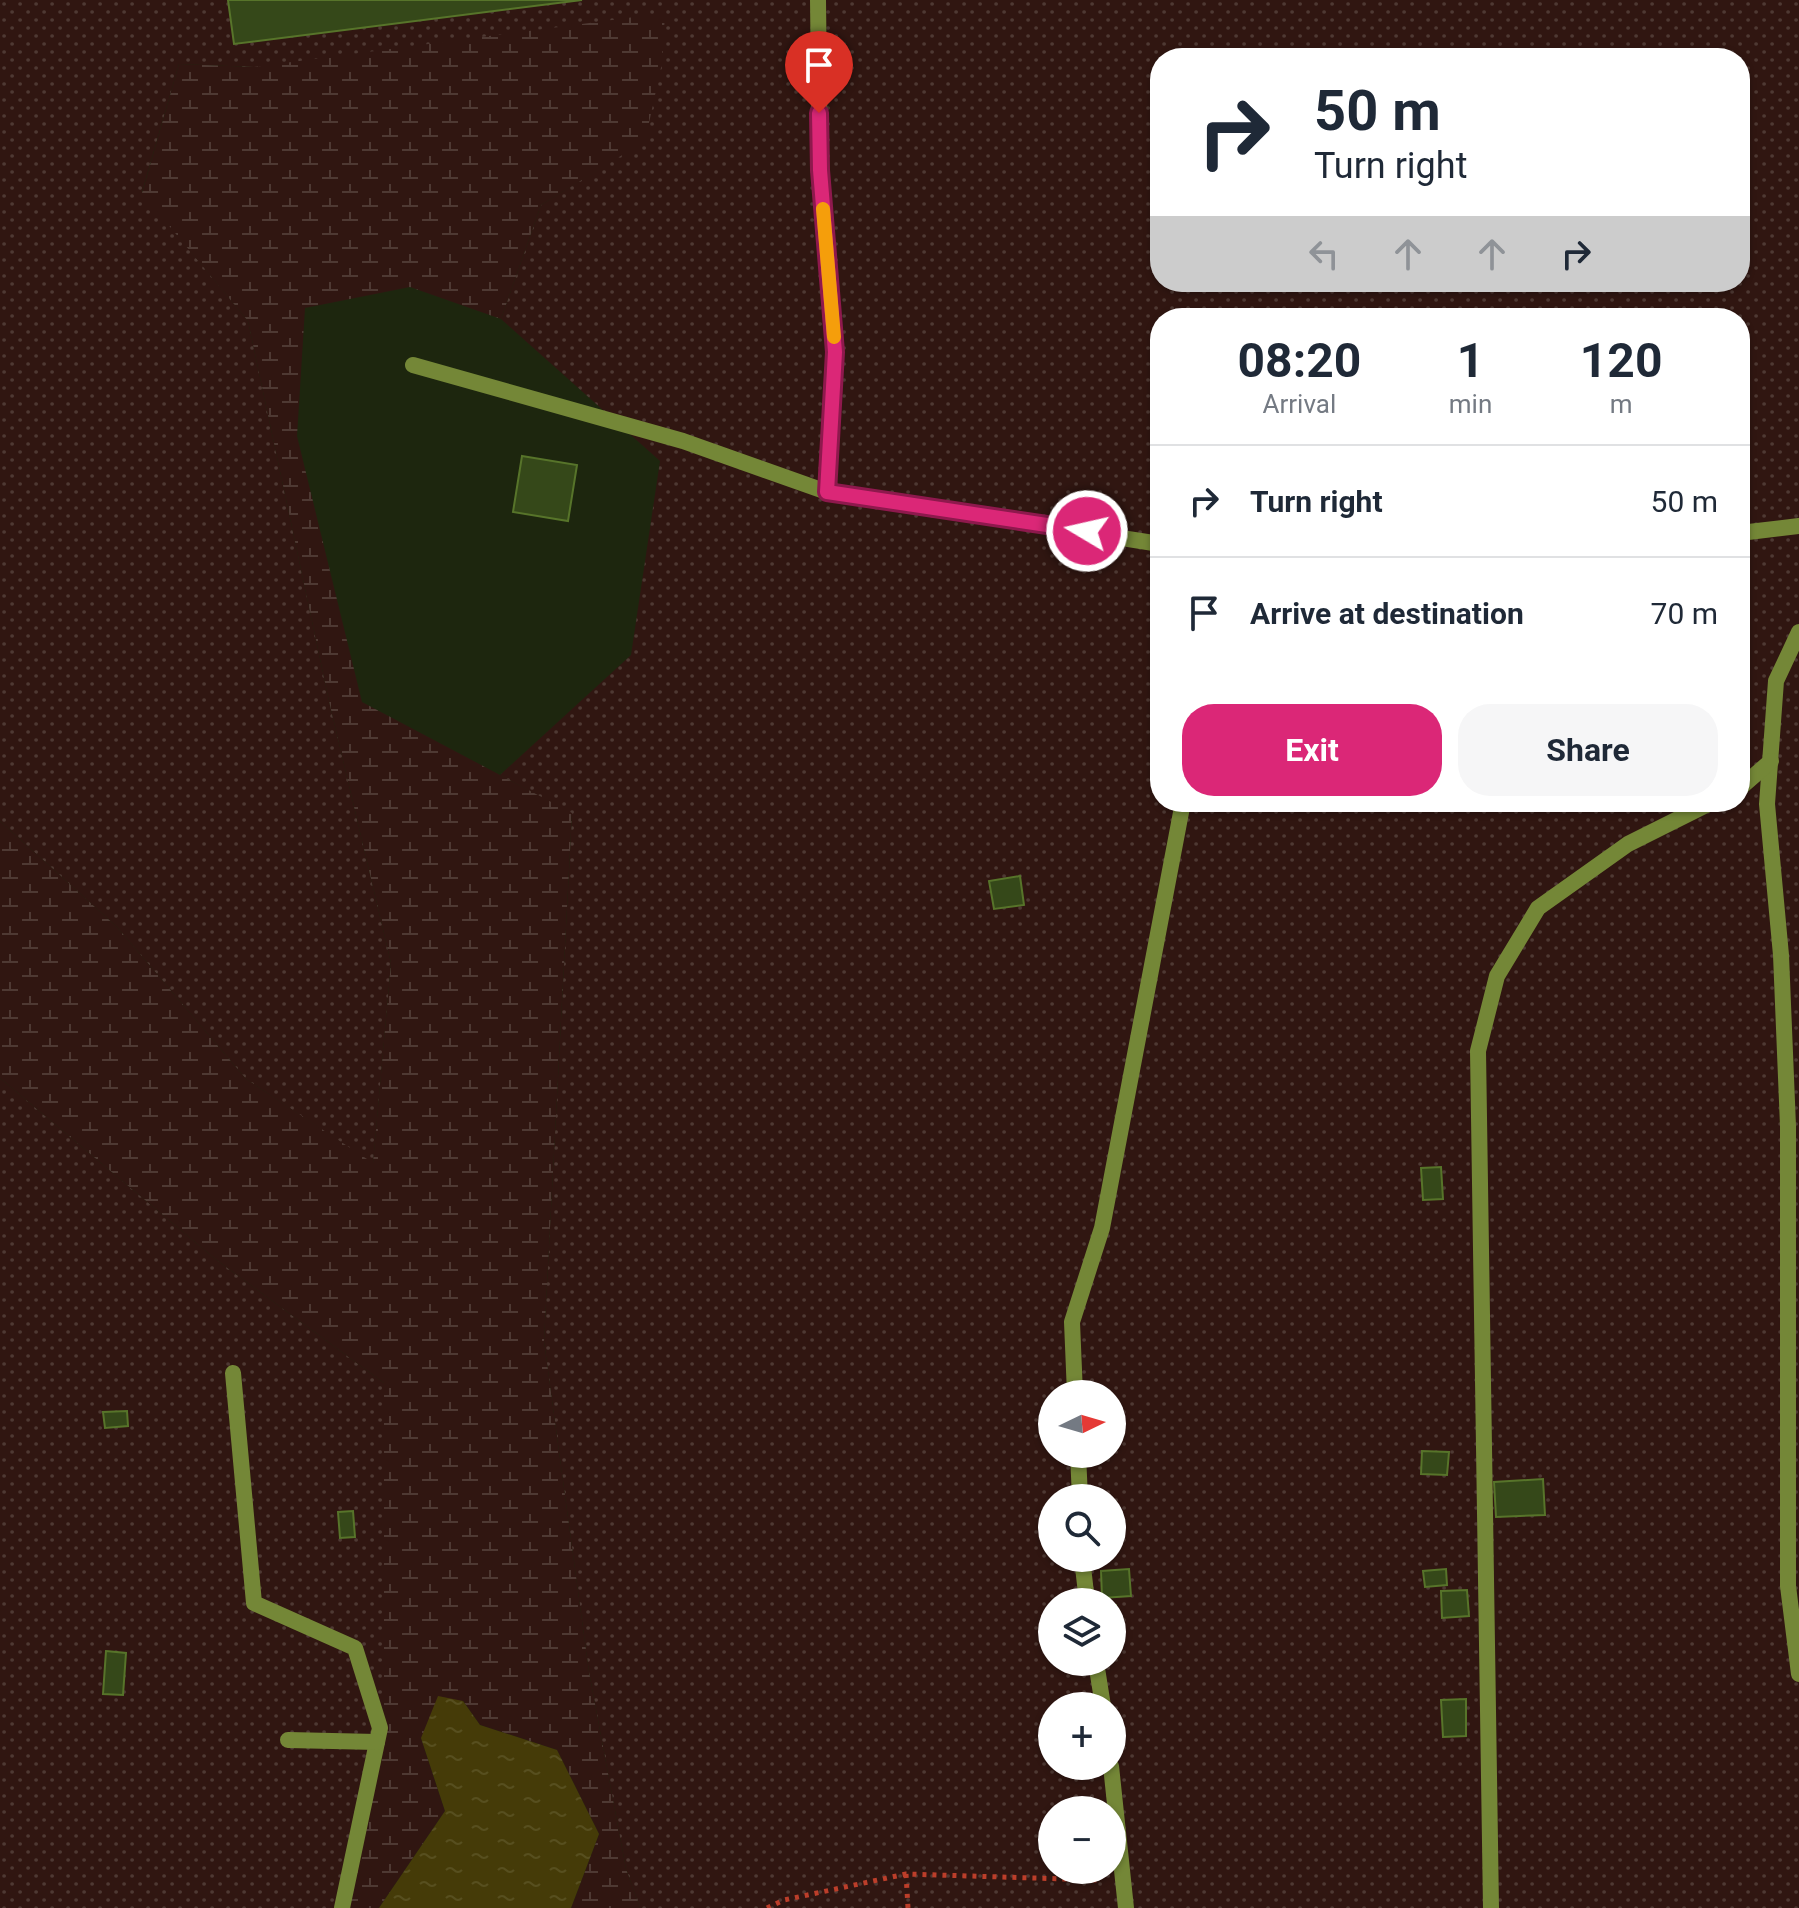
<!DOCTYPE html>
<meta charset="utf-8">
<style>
:root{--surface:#fff;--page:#f6f6f7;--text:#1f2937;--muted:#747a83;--line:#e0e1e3;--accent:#db2777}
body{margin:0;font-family:Roboto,sans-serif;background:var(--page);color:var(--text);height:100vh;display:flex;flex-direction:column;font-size:30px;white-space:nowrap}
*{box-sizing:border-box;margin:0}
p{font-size:26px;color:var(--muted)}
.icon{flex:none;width:44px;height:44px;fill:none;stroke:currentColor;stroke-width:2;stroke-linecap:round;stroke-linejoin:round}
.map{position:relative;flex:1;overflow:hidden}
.side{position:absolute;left:1150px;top:308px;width:600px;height:504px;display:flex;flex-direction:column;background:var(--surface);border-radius:32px;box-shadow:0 2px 6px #0004}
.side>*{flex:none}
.banner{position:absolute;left:1150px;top:48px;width:600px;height:244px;border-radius:32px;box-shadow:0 2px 6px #0004;background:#fff;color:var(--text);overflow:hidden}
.needle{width:52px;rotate:85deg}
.buttons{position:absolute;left:1038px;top:1380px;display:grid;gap:16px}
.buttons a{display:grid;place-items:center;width:88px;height:88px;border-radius:50%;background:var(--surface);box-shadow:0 2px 6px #0004;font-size:40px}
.pin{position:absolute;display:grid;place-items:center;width:68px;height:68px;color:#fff;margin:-82px -34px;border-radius:50% 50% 50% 0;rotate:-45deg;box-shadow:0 0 8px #0007}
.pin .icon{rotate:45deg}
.me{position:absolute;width:88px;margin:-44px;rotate:279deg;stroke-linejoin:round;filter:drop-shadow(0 0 6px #0008)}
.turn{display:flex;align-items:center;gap:28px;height:168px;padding:0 32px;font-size:36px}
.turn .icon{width:104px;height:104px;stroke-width:2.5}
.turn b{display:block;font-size:56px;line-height:68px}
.lanes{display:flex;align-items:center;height:76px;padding:0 32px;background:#0003;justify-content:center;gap:40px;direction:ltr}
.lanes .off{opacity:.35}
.eta{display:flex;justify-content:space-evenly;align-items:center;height:136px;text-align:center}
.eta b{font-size:48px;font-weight:700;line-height:56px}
.button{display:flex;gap:16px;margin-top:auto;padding:16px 32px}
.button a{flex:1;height:92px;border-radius:32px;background:var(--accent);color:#fff;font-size:32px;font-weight:700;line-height:92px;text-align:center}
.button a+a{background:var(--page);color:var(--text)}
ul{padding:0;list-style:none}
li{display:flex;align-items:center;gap:24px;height:112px;padding:0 32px;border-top:2px solid var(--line)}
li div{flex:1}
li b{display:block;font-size:30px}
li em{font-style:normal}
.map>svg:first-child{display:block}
</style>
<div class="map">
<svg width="1799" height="1908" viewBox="0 0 1799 1908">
<defs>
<pattern id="grass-dots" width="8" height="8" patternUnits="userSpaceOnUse" patternTransform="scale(2)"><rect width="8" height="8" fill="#301611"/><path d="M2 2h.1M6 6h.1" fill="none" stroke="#4e3933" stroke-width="1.8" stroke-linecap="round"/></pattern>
<pattern id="wetland-marsh" width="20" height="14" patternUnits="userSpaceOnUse" patternTransform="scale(2)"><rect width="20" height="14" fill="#301611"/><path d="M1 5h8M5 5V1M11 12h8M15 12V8" fill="none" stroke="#4e3933"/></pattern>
<pattern id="water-ripples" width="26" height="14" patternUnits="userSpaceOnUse" patternTransform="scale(2)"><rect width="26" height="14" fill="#453b08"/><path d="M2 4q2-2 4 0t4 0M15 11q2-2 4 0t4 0" fill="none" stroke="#574f1f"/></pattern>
</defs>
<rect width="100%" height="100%" fill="#1d260e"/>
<g fill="url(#grass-dots)" fill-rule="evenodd">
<path d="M 0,0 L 1799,0 L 1799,1908 L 640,1908 L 626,1869 L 589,1672 L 544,1341 L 572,814 L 500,775 L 631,655 L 660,461 L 501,319 L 541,205 L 645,140 L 254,67 L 179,64 L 142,192 L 248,321 L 329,701 L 391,963 L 373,1164 L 246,1079 L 117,927 L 0,821 ZM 1160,58 L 1740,58 L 1740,282 L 1160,282 ZM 1160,318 L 1740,318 L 1740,802 L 1160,802 ZM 1052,1394 L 1112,1394 L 1112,1454 L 1052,1454 ZM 1052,1498 L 1112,1498 L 1112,1558 L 1052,1558 ZM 1052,1602 L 1112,1602 L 1112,1662 L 1052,1662 ZM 1052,1706 L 1112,1706 L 1112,1766 L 1052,1766 ZM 1052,1810 L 1112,1810 L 1112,1870 L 1052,1870 Z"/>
<path d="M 0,1078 L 214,1258 L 384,1383 L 384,1706 L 343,1908 L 0,1908 Z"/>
</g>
<path fill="url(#wetland-marsh)" d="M 665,13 L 662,63 L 645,141 L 541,205 L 501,319 L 410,287 L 305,308 L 297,436 L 362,702 L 572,813 L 544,1341 L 589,1672 L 626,1869 L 640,1908 L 571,1908 L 599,1834 L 557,1750 L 480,1725 L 463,1701 L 421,1738 L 445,1811 L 379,1908 L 343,1908 L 384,1706 L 384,1383 L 214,1258 L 0,1078 L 0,821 L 117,927 L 246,1079 L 373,1163 L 391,963 L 329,701 L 248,321 L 142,193 L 179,64 L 254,67 Z"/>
<path fill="url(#water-ripples)" d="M 438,1696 L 463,1701 L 480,1725 L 557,1750 L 599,1834 L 571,1908 L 379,1908 L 445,1811 L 421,1738 Z"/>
<g fill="#354819" stroke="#57742a" stroke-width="2">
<path d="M 228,0 L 582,0 L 234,44 Z"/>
<path d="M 522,456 L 577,465 L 568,521 L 513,512 Z"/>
<path d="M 1020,876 L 1024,905 L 994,909 L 989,881 Z"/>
<path d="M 1441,1167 L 1443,1199 L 1423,1200 L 1421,1168 Z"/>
<path d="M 127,1411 L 128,1426 L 105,1428 L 103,1412 Z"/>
<path d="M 1422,1451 L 1449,1452 L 1447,1475 L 1421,1474 Z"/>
<path d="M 1543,1479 L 1545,1515 L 1496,1517 L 1494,1482 Z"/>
<path d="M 353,1511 L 355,1537 L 340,1538 L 338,1512 Z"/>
<path d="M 1129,1569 L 1131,1596 L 1102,1598 L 1101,1571 Z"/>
<path d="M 1446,1569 L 1447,1585 L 1425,1587 L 1423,1571 Z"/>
<path d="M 1467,1590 L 1469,1616 L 1442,1618 L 1441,1591 Z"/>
<path d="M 1112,1605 L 1116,1605 L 1119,1643 L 1112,1644 Z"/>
<path d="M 106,1651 L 126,1653 L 123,1695 L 103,1694 Z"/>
<path d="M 1466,1699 L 1466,1736 L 1443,1737 L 1441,1700 Z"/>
</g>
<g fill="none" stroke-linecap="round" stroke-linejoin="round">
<g stroke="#bc3e2a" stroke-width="5" stroke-dasharray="4 6" stroke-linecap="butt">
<path d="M 906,1874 L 908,1908"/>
<path d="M 767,1908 L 784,1900 L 906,1874 L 1097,1880"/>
</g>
<g stroke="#748737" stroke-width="16">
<path d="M 818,0 L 820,170 L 835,352 L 827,492"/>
<path d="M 413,365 L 683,441 L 827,492 L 1160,544"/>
<path d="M 1740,533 L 1799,526"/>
<path d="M 1799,632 L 1776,681 L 1767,804 L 1781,955 L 1788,1126 L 1788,1586 L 1799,1674"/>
<path d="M 1740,788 L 1771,761"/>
<path d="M 1075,1394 L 1072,1322 L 1102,1228 L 1183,802"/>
<path d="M 1078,1454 L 1080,1498"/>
<path d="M 1082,1558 L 1087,1602"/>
<path d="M 1096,1662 L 1103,1706"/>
<path d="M 1111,1766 L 1126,1908"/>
<path d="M 1491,1908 L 1478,1051 L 1497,976 L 1538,908 L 1628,844 L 1712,802"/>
</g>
<g stroke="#748737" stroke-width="16">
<path d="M 233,1373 L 254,1603 L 355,1648 L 380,1728 L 342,1908"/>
<path d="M 288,1740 L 377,1742"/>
</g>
</g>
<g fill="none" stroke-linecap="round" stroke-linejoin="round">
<g stroke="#8e194d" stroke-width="20">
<path id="route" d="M 819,113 L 820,170 L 835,352 L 827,492 L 1087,531"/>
</g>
<use href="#route" stroke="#db2777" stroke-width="14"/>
<path stroke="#f59e0b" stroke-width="14" d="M 823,209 L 834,337"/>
</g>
</svg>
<div class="buttons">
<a><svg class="needle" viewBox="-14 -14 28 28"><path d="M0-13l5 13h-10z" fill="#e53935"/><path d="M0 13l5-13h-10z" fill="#747a83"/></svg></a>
<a><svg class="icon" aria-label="search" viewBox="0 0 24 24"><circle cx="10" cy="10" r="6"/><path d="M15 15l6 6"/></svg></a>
<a><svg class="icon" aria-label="layers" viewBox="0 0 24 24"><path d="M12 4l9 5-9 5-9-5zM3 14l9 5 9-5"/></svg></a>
<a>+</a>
<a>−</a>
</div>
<div class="pin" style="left:819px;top:113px;background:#d93025"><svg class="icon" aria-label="arrive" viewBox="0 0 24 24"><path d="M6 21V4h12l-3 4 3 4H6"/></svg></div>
<svg class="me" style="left:1087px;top:531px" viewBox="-20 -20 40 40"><circle r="17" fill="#db2777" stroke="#fff" stroke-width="3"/><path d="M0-11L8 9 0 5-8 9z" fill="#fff"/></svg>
<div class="banner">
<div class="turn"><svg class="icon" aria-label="right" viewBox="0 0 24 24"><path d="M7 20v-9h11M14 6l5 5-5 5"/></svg><div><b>50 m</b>Turn right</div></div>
<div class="lanes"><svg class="icon off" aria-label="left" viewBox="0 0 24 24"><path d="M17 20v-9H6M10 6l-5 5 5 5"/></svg><svg class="icon off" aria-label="ahead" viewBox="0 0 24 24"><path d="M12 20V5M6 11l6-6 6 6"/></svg><svg class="icon off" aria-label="ahead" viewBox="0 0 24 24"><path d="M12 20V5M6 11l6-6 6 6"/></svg><svg class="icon" aria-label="right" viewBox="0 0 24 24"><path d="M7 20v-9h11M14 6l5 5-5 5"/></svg></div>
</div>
<section class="side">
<div class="eta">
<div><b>08:20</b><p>Arrival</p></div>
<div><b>1</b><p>min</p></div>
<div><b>120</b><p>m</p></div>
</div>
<ul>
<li><svg class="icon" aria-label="right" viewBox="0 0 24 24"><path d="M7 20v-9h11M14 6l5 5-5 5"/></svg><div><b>Turn right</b></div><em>50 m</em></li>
<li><svg class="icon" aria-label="arrive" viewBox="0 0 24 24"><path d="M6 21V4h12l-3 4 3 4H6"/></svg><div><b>Arrive at destination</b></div><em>70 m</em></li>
</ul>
<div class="button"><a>Exit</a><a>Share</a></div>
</section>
</div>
